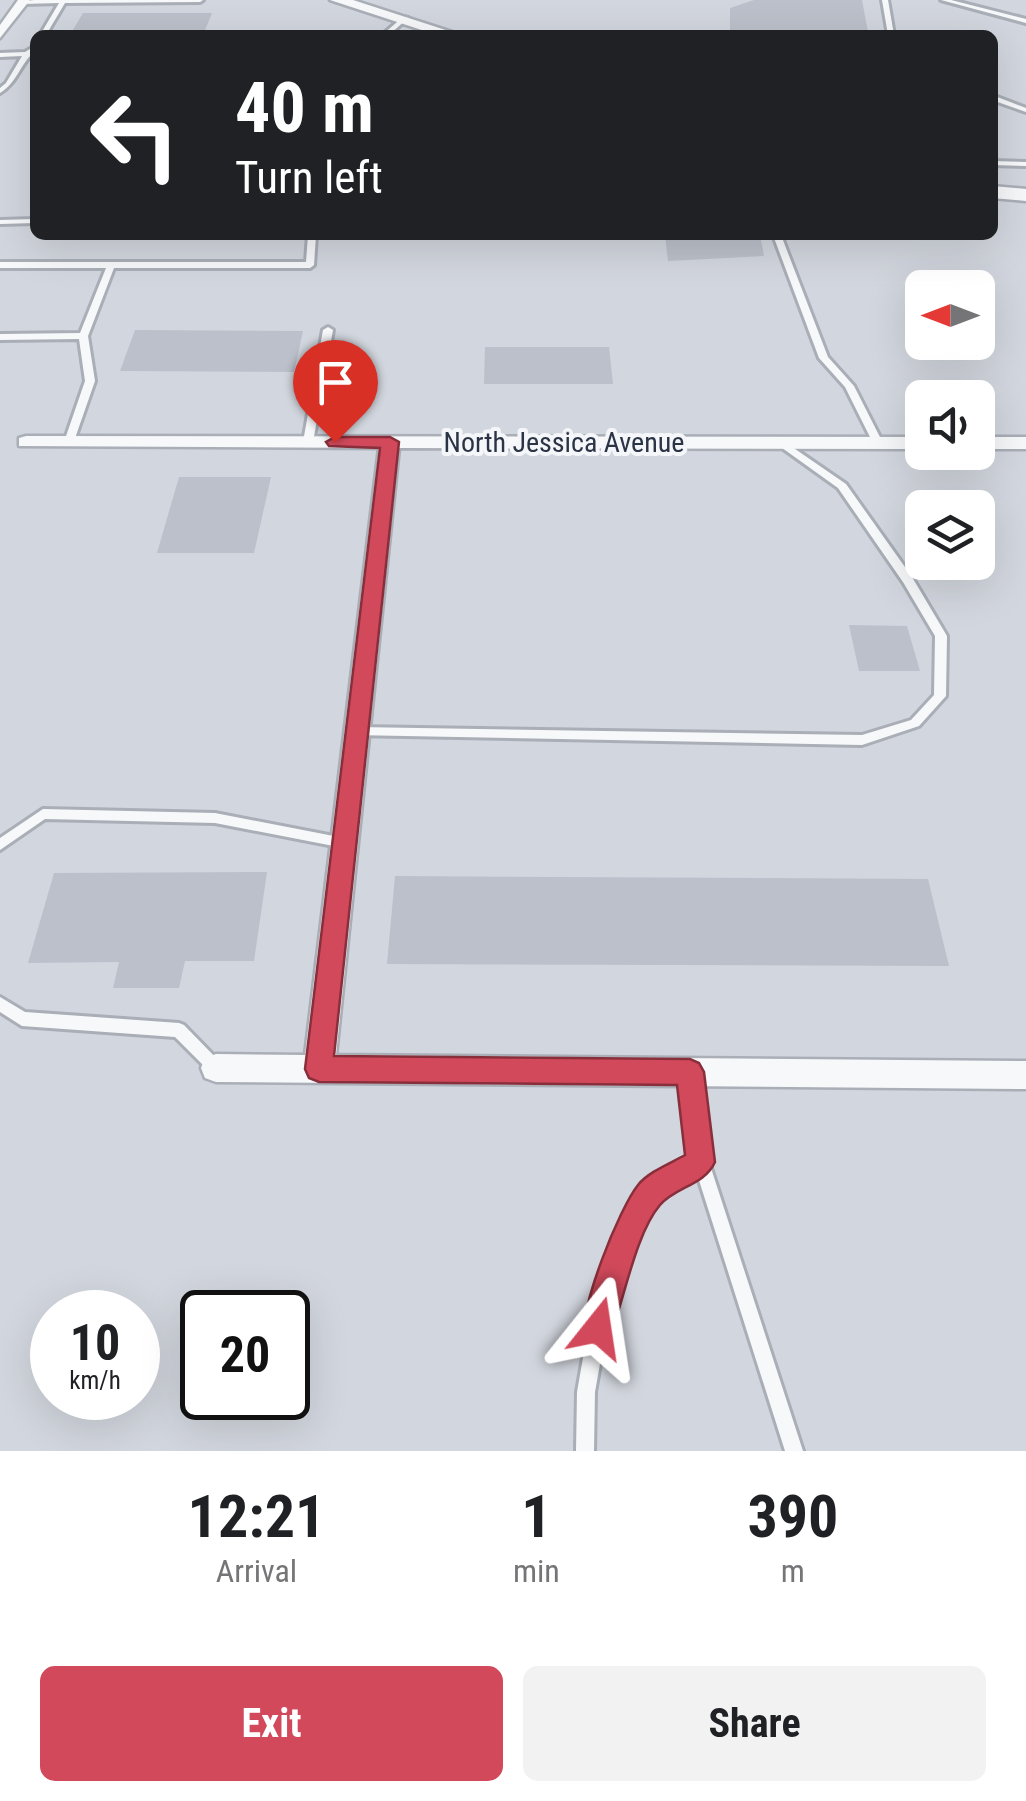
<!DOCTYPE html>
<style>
:root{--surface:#fff;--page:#f2f2f2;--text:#202124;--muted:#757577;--accent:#d1495b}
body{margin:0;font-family:"Roboto Condensed",sans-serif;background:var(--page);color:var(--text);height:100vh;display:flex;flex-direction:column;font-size:38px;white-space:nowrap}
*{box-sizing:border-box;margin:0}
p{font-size:32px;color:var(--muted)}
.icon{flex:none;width:55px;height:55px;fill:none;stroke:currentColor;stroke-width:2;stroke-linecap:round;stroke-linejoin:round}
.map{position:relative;height:1451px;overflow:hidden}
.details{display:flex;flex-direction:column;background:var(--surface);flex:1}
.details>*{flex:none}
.hud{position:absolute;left:30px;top:30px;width:968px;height:210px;border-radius:15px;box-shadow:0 10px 40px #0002;background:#202124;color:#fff;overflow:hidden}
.needle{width:65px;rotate:270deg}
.tools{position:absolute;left:905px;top:270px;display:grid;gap:20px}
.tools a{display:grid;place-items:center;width:90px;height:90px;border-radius:15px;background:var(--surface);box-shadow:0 10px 40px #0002;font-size:50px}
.speed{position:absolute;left:30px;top:1290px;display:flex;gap:20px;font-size:50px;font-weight:700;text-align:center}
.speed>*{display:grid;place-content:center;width:130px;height:130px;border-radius:50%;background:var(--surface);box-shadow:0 10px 40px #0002;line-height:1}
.speed small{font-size:25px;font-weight:400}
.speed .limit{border:5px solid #111;border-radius:15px;background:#fff;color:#111}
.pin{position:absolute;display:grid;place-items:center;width:85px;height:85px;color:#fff;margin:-102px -42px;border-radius:50% 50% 50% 0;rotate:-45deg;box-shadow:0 0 10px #0007}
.pin .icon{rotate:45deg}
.me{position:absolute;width:110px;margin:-55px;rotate:15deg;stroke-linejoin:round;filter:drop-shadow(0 0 8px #0008)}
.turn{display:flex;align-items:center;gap:35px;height:210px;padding:0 40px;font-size:45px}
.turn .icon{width:130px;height:130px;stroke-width:2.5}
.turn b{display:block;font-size:70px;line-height:85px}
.eta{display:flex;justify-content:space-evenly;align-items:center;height:170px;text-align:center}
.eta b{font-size:60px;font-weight:700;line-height:70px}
.action{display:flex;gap:20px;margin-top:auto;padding:20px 40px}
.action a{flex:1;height:115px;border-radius:15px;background:var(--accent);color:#fff;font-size:40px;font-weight:700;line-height:115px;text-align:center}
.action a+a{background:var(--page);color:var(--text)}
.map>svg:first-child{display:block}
</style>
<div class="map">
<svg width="1026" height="1451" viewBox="0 0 1026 1451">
<rect width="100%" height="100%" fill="#e4e7ec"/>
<path fill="#d2d6de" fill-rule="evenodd" d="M 0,0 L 1026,0 L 1026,1451 L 0,1451 ZM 35,35 L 992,35 L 992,235 L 35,235 ZM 922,288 L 978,288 L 978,342 L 922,342 ZM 922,398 L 978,398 L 978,452 L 922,452 ZM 922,508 L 978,508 L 978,562 L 922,562 ZM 52,1312 L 138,1312 L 138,1398 L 52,1398 ZM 202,1312 L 288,1312 L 288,1398 L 202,1398 Z"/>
<g fill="#bbc0ca">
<path d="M 754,0 L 862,0 L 868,32 L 730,35 L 730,8 Z"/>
<path d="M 83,13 L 212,13 L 203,35 L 70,35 Z"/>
<path d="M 665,235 L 760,235 L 764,256 L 668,261 Z"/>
<path d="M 135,330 L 303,331 L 294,372 L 120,371 Z"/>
<path d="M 485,347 L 609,347 L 613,384 L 484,384 Z"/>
<path d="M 179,477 L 271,477 L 254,553 L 157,553 Z"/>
<path d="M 849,625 L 907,626 L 920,671 L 859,671 Z"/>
<path d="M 267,872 L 254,961 L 185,961 L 179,988 L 113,988 L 119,962 L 28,963 L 54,873 Z"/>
<path d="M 395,876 L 928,879 L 949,966 L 387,964 Z"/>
</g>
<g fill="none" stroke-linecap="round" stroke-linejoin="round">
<g stroke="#a9aeb7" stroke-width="6">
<g id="service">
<path d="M 203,0 L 200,2 L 65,3 L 46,35 L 40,35 L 59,3 L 22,4 L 19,2 L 34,0 Z"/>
<path d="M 882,0 L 888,0 L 894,35 L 888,35 Z"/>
<path d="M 941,0 L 951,0 L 1026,19 L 1026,23 Z"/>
<path d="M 403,17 L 408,18 L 389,35 L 382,35 Z"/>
<path d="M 35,46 L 35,51 C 20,64 17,83 0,93 L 0,88 L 6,83 L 22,56 L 0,57 L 0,53 L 25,52 Z"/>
<path d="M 992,95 L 1026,108 L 1026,112 L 992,100 Z"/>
<path d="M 992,161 L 1026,162 L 1026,166 L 992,165 Z"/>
<path d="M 35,219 L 35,223 L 0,224 L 0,220 Z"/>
<path d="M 308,235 L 316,235 L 314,265 L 310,268 L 114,268 L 88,336 L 95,381 L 73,444 L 69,445 L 64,442 L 85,381 L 79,339 L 0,340 L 0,334 L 80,333 L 106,268 L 0,268 L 0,262 L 306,262 Z"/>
<path d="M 773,235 L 781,235 L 828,357 L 854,386 L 883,443 L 882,445 L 874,445 L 845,387 L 819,358 Z"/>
<path d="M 328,327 L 333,330 L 313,442 L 308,445 L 303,442 L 323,330 Z"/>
<path d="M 782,440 L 846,484 L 912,577 L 947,636 L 946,696 L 919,726 L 862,745 L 353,735 L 351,732 L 353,729 L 357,727 L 862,735 L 911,720 L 934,695 L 935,636 L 903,582 L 838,488 L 778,445 L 778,441 Z"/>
<path d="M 43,809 L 215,813 L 344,838 L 349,839 L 351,843 L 349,847 L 344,848 L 215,823 L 45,819 L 0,850 L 0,838 Z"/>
<path d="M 0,997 L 25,1012 L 179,1023 L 184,1025 L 221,1063 L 224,1068 L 221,1073 L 216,1075 L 211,1073 L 175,1037 L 22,1026 L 0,1012 Z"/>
<path d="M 690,1065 L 695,1067 L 698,1072 L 709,1162 L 803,1451 L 785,1451 L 697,1174 L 655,1200 L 612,1296 L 595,1392 L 594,1451 L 576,1451 L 577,1392 L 594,1295 L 643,1188 L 692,1158 L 682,1072 L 685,1067 Z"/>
</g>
</g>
<g stroke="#a9aeb7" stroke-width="5">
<g id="minor">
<path d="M 18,0 L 30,0 L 0,38 L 0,25 Z"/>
<path d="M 26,436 L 922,437 L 922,449 L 399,448 L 336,1055 L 1026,1061 L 1026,1089 L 216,1082 L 205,1078 L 201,1068 L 205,1058 L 216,1054 L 305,1055 L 379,448 L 19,446 L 19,438 Z"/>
<rect x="978" y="437" width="48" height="12"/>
</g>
</g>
<g stroke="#a9aeb7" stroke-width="5">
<g id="tertiary">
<path d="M 330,0 L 353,0 L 461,35 L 437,35 Z"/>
<path d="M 992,186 L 1026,189 L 1026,201 L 992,198 Z"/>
</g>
</g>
<use href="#service" fill="#f7f8fa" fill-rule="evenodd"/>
<use href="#minor" fill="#f7f8fa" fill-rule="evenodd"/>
<use href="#tertiary" fill="#f7f8fa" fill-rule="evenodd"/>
</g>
<path fill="#d1495b" stroke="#882f3b" stroke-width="2.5" d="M 335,437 L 390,437 L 399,442 L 334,1056 L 690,1059 L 699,1063 L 704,1072 L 715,1162 C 705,1185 675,1187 660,1205 C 635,1234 623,1305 609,1339 L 598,1344 L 586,1339 C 576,1314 620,1207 638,1185 C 648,1172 671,1163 685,1155 L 677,1085 L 319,1082 L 309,1078 L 305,1069 L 380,448 L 329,446 L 326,442 Z"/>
<g text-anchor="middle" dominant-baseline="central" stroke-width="8" stroke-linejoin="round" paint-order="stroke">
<g font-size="28" fill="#2b3445" stroke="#f4f6f9">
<text x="564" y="442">North Jessica Avenue</text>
</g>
</g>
</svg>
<div class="tools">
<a><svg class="needle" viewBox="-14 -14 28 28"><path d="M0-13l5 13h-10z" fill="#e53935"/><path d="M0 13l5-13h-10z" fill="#757577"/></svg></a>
<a><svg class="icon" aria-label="sound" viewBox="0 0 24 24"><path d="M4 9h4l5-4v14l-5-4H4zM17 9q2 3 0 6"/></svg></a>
<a><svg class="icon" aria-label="layers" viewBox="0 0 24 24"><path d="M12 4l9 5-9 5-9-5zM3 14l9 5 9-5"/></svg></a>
</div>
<div class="speed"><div>10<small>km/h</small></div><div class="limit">20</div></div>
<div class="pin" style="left:335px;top:442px;background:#d93025"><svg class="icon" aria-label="arrive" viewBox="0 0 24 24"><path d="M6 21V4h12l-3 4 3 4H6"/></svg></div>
<svg class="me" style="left:598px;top:1328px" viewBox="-20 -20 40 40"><path d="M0-17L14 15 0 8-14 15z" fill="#d1495b" stroke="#fff" stroke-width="4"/></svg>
<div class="hud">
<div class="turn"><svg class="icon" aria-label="left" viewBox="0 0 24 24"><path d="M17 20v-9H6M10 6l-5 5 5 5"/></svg><div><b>40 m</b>Turn left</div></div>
</div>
</div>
<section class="details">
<div class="eta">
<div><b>12:21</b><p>Arrival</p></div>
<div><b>1</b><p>min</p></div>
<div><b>390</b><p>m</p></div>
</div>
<div class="action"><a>Exit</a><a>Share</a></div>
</section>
